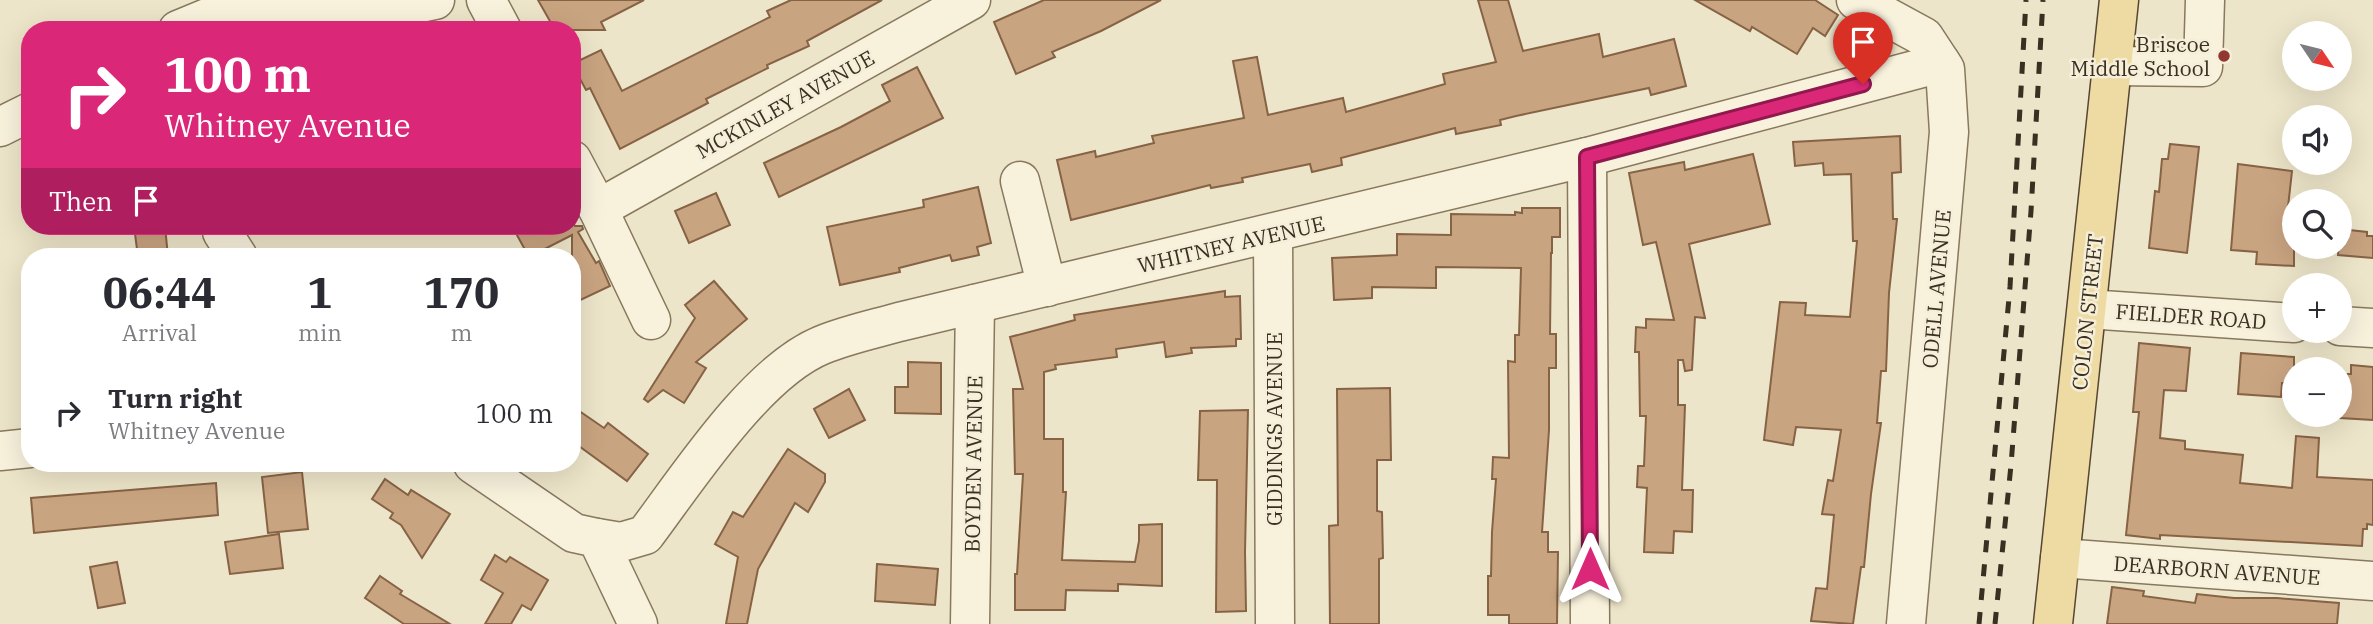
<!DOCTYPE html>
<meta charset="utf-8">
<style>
:root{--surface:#fff;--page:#f2f2f3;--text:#2b2b33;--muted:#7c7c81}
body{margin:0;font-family:"IBM Plex Serif",serif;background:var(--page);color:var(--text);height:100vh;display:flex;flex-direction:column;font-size:26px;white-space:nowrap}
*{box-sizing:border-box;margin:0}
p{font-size:23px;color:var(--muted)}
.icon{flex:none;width:38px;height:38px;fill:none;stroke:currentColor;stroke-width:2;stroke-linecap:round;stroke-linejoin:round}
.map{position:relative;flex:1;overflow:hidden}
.panel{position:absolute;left:21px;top:248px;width:560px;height:224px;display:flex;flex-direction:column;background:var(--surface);border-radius:28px;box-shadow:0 7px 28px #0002}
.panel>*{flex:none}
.banner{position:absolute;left:21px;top:21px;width:560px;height:214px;border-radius:28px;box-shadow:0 7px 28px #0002;background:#db2777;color:#fff;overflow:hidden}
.needle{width:46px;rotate:125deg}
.tools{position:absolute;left:2282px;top:21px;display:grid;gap:14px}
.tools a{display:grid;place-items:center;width:70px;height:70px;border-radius:50%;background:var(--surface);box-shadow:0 7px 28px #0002;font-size:35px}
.pin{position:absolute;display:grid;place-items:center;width:60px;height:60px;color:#fff;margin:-72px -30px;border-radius:50% 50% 50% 0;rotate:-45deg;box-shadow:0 0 7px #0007}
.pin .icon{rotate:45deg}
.me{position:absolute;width:77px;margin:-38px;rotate:0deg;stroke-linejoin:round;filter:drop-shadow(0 0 5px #0008)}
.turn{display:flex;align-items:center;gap:24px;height:147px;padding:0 28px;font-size:32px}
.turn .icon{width:91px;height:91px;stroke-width:2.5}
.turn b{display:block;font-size:49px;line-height:60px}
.then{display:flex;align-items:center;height:66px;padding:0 28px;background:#0003;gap:14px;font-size:26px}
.eta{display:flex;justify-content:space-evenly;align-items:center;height:119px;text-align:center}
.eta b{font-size:42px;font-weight:800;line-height:49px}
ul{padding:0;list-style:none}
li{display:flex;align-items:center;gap:21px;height:91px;padding:0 28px}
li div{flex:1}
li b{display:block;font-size:26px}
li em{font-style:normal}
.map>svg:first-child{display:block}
</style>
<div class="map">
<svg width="2373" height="624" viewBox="0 0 2373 624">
<rect width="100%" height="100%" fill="#ede5c9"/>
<g fill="#c9a481" stroke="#876345" stroke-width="2">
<path d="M 538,0 L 644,0 L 601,22 L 605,30 L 555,30 Z"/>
<path d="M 791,0 L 882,0 L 807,41 L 809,46 L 767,65 L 768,68 L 706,99 L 708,103 L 620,149 L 590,88 L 586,90 L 572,64 L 601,50 L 622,91 L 770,17 L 767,11 Z"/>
<path d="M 1044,0 L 1161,0 L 1101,31 L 1052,52 L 1055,57 L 1016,74 L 994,22 Z"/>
<path d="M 1478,0 L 1508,0 L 1523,51 L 1599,34 L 1603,57 L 1674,39 L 1686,86 L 1651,95 L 1649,88 L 1516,116 L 1500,120 L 1501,125 L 1456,134 L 1455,128 L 1341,158 L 1342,165 L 1312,172 L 1310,164 L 1242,178 L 1243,182 L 1211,188 L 1210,185 L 1071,220 L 1057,160 L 1095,151 L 1096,157 L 1154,143 L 1152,136 L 1244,118 L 1233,61 L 1257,57 L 1268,115 L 1343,98 L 1346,112 L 1445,84 L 1443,74 L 1496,62 Z"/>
<path d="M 1695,0 L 1815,0 L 1838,15 L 1825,36 L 1813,28 L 1797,54 L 1752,27 L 1750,31 Z"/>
<path d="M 917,67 L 943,118 L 779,197 L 764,163 L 841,127 L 890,101 L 882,85 Z"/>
<path d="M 1900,136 L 1901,172 L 1892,173 L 1893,219 L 1897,219 L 1889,293 L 1886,371 L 1881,371 L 1877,423 L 1881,423 L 1871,494 L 1864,567 L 1861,567 L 1853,624 L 1811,621 L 1816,588 L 1827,589 L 1834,515 L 1822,514 L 1828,480 L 1833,481 L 1841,430 L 1796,427 L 1793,445 L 1764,440 L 1780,302 L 1806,303 L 1805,315 L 1850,317 L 1857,241 L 1853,241 L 1851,174 L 1824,175 L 1823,163 L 1795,166 L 1793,142 Z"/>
<path d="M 2170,144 L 2199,147 L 2187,253 L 2149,248 L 2155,191 L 2159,192 L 2162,159 L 2168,159 Z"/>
<path d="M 1753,154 L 1770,224 L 1689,244 L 1705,318 L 1695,317 L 1692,370 L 1685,371 L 1683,360 L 1678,360 L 1678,405 L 1685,405 L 1682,490 L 1693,490 L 1692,532 L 1674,531 L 1673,553 L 1644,552 L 1647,488 L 1637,487 L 1638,466 L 1644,466 L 1646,416 L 1640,416 L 1639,352 L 1635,352 L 1636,327 L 1646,328 L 1646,319 L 1674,320 L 1656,242 L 1643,245 L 1629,173 L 1684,162 L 1685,170 Z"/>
<path d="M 2238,164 L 2292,171 L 2285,234 L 2294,234 L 2294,266 L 2256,264 L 2257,252 L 2231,250 Z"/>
<path d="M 978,187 L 991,243 L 977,247 L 979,255 L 952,261 L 950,255 L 899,268 L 900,272 L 840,285 L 827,227 L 924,207 L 923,200 Z"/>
<path d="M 716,193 L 730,225 L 689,243 L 675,211 Z"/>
<path d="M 1522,208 L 1560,208 L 1560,237 L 1552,237 L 1552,253 L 1551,253 L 1550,334 L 1556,334 L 1556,368 L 1549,368 L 1549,430 L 1542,532 L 1548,532 L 1548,552 L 1558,552 L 1557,624 L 1509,624 L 1509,615 L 1488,615 L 1488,576 L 1491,576 L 1492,532 L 1496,479 L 1492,479 L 1493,457 L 1509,458 L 1508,361 L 1515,362 L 1515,335 L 1519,335 L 1521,268 L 1436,267 L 1436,288 L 1372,287 L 1372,298 L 1334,300 L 1332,258 L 1397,255 L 1397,234 L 1451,235 L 1451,214 L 1515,215 L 1515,212 L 1522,213 Z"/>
<path d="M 572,221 L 575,226 L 582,226 L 583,229 L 578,232 L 596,263 L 599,261 L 610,286 L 572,304 L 572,235 L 529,257 L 512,226 L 572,226 Z"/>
<path d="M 134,226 L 165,226 L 168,257 L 138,257 Z"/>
<path d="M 2340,229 L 2367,232 L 2367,236 L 2373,236 L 2373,258 L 2338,255 Z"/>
<path d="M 714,281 L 747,319 L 696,362 L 706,368 L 684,403 L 663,390 L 648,402 L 644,399 L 695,318 L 685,305 Z"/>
<path d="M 1225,291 L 1225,297 L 1240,296 L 1241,339 L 1236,339 L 1236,346 L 1191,348 L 1192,353 L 1166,357 L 1164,342 L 1116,349 L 1117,357 L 1055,365 L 1056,369 L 1044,372 L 1044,439 L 1063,439 L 1063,492 L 1066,492 L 1062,560 L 1135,562 L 1139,541 L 1139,525 L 1162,524 L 1162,586 L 1118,584 L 1118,591 L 1066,590 L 1065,610 L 1015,610 L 1015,574 L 1017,574 L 1023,474 L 1015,474 L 1013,389 L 1023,389 L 1010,337 L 1075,320 L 1074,315 Z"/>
<path d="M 2139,343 L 2190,348 L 2186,391 L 2164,390 L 2160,438 L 2185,441 L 2185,449 L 2243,455 L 2240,483 L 2292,488 L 2296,436 L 2319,438 L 2317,477 L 2373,480 L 2373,525 L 2367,524 L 2367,529 L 2363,529 L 2362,546 L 2160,535 L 2160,539 L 2126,535 L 2139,412 L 2133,412 Z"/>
<path d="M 2241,353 L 2294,357 L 2294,383 L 2282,383 L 2281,397 L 2238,394 Z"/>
<path d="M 908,362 L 941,363 L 941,414 L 895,413 L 895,387 L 908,387 Z"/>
<path d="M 2351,365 L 2373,367 L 2373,420 L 2340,418 L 2340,374 L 2351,374 Z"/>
<path d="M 1390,388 L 1391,460 L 1377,460 L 1377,511 L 1382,512 L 1383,558 L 1379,559 L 1379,624 L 1330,624 L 1329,526 L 1338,525 L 1337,389 Z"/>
<path d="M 849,389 L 865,420 L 829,438 L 814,409 Z"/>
<path d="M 572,406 L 604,428 L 608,423 L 648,454 L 627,481 L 572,441 Z"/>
<path d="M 1248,410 L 1245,552 L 1246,611 L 1216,612 L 1217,480 L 1198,480 L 1200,411 Z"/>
<path d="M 788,449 L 825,474 L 825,482 L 808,512 L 795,503 L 758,569 L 747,624 L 726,624 L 738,557 L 715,544 L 733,512 L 743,517 Z"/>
<path d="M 302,472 L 308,529 L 268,533 L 262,477 Z"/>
<path d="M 385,479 L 408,495 L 411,490 L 450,514 L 422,558 L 401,525 L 390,518 L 393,513 L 372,499 Z"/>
<path d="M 216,483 L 218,515 L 34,533 L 31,498 Z"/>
<path d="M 279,534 L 283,568 L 230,574 L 225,542 Z"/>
<path d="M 495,555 L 506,562 L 510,557 L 548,580 L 531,610 L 522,605 L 511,624 L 485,624 L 503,593 L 481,580 Z"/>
<path d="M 117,562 L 125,603 L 98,608 L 90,567 Z"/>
<path d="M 877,564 L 938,569 L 935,605 L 875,601 Z"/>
<path d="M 380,576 L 402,591 L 400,594 L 450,624 L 404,624 L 365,598 Z"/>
<path d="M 2112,587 L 2144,591 L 2143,596 L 2195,603 L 2197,594 L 2234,598 L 2277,598 L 2339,603 L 2337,624 L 2107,624 Z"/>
</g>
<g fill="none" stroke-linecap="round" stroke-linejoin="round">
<g stroke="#88785e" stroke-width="41">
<g id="minor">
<path d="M 486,0 L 502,30"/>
<path d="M 1856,0 L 1924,37 L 1945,69 L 1949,132 L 1906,624"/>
<path d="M 178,30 L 207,18 L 300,16 L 392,9 L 435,0"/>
<path d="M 2113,66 L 2203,67 L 2205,0"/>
<path d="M 0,127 L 30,112"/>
<path d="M 1587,157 L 1590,624"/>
<path d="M 572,160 L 598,209 L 651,320"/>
<path d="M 1020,181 L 1047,287"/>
<path d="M 598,209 L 971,0"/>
<path d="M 222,226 L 222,232 L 238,257"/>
<path d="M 1273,234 L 1275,624"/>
<path d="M 2087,309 L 2294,323"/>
<path d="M 2340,326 L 2373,328"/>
<path d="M 0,451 L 30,448"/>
<path d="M 473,464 L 574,533 L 597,538 L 638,624"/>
<path d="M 597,538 L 621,542 L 645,535 C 688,478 756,372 822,345 C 846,335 874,329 899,322 L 1587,157 L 1941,63"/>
<path d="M 2060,558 L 2373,581"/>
<path d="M 970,624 L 975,304"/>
</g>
</g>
<g stroke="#574632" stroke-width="41">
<path id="major" d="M 2053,624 L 2119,0"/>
</g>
<use href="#minor" stroke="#f8f1dc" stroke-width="38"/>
<use href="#major" stroke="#eddba3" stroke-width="38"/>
<g stroke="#3a2f21" stroke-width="5" stroke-dasharray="12 12" stroke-linecap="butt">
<path d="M 1979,624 L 2010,287 L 2026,0"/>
<path d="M 1995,624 L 2011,465 L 2031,211 L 2043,0"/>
</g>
</g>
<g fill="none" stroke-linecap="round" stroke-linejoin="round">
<g stroke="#8e194d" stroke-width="18">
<path id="route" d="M 1590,569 L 1587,157 L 1863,84"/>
</g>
<use href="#route" stroke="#db2777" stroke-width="12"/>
</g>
<circle fill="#953731" stroke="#f5eed8" stroke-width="2.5" cx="2224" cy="56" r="7"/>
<g text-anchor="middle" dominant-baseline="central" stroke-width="5" stroke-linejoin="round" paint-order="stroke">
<g font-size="21" fill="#3a2f21" stroke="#f5eed8" text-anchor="end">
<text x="2210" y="44">Briscoe<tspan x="2210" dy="24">Middle School</tspan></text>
</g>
<g font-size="21" fill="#3a2f21" stroke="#f5eed8">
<text transform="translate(785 104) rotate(-29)">MCKINLEY AVENUE</text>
<text transform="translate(1231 244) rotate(-13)">WHITNEY AVENUE</text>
<text transform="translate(1936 289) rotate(-85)">ODELL AVENUE</text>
<text transform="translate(2087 312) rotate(-84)">COLON STREET</text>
<text transform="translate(2191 316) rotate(4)">FIELDER ROAD</text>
<text transform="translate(1274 429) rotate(-90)">GIDDINGS AVENUE</text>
<text transform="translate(973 464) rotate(-89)">BOYDEN AVENUE</text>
<text transform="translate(2217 570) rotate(4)">DEARBORN AVENUE</text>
</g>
</g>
</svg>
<div class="tools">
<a><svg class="needle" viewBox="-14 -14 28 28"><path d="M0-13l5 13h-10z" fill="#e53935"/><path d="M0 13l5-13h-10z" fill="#7c7c81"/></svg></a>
<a><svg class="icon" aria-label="sound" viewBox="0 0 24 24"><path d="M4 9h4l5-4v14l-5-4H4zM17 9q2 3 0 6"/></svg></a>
<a><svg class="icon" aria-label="search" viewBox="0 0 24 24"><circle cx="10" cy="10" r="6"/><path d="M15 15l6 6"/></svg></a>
<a>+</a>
<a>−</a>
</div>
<div class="pin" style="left:1863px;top:84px;background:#d93025"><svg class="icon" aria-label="arrive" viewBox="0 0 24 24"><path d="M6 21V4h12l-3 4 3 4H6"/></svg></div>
<svg class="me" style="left:1590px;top:569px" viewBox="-20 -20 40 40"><path d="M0-17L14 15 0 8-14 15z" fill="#db2777" stroke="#fff" stroke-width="4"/></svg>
<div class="banner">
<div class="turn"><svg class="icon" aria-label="right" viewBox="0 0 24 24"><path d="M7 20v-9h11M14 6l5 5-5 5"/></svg><div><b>100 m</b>Whitney Avenue</div></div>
<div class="then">Then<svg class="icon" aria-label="arrive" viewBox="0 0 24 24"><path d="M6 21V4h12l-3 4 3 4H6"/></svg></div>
</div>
<section class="panel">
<div class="eta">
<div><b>06:44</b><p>Arrival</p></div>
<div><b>1</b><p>min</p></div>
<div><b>170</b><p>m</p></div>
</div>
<ul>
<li><svg class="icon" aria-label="right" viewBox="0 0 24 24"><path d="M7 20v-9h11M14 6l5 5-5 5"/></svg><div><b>Turn right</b><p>Whitney Avenue</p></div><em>100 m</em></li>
</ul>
</section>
</div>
